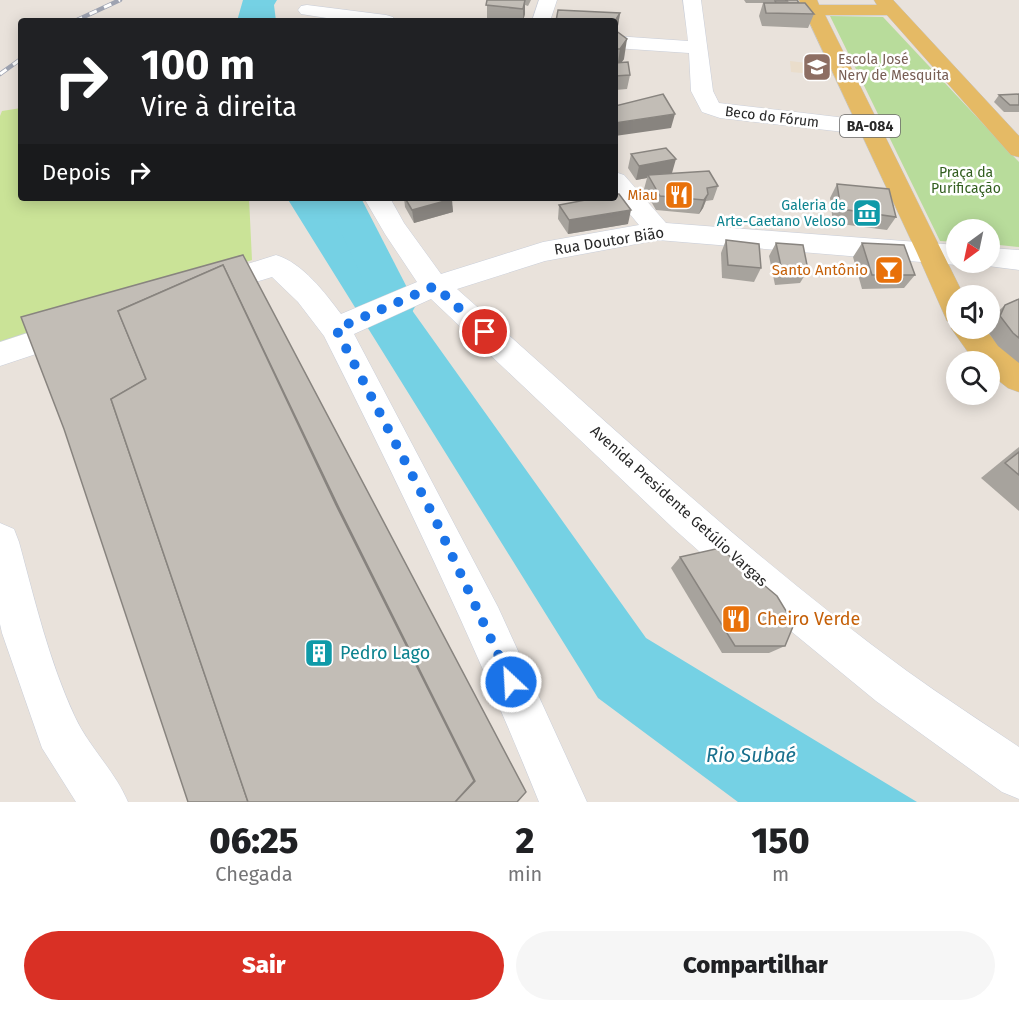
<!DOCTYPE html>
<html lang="pt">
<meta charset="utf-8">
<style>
:root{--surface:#fff;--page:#f6f6f6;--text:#202124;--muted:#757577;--accent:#d93025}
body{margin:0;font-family:"Fira Sans",sans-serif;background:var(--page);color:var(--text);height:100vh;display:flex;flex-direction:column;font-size:22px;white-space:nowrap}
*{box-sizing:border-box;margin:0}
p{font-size:20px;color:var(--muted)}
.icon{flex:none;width:33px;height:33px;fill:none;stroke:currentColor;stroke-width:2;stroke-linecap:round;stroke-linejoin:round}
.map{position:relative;height:802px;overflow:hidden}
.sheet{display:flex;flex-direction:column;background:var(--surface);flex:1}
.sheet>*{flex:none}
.banner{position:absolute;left:18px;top:18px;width:600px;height:183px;border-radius:6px;box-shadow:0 3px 15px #0003;background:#202124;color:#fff;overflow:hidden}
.needle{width:39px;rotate:213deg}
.buttons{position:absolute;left:946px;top:219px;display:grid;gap:12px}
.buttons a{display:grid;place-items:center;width:54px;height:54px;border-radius:50%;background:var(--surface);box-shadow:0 3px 15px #0003;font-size:30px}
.pin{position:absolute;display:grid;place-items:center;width:51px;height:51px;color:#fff;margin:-26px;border:3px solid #fff;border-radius:50%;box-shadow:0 2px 6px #0007}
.me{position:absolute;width:66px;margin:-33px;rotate:335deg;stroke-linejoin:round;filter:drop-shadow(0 0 4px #0008)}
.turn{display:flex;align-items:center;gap:21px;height:126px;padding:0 24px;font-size:27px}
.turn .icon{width:78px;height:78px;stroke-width:2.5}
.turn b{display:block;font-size:42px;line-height:51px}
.then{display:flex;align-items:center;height:57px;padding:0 24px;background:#0003;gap:12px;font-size:22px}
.eta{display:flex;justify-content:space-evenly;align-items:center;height:102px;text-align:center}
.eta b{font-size:36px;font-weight:800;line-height:42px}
.cta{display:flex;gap:12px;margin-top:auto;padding:12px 24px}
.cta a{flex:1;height:69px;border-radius:36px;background:var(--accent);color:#fff;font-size:24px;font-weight:800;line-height:69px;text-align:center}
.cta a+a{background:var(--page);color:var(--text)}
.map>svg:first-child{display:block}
</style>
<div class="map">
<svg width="1019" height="802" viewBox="0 0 1019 802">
<rect width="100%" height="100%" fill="#e9e2db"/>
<path fill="#eaddcb" d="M 790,61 L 832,66 L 834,76 L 791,72 Z"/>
<path fill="#b8dc9b" d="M 830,16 L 883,17 L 1019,162 L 1019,247 L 990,244 L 990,230 L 957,230 L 957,242 L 940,241 Z"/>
<path fill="#cae397" d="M 21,108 L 21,198 L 249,198 L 252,260 L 0,344 L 0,116 L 2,111 Z"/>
<g fill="#75d1e4">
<path d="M 243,0 L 277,0 L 274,5 L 276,21 L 237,21 Z"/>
<path d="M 287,198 L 342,198 L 364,243 L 646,638 L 917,802 L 738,802 L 598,698 Z"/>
</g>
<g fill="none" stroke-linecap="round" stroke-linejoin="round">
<path fill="#75d1e4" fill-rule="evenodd" d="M 325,198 L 361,198 L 416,305 L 410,316 L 395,321 L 380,316 Z"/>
<g stroke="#c9ced9" stroke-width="1">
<g id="minor">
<path d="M 539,0 L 557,0 L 550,21 L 532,21 Z"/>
<path d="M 683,0 L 701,0 L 713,91 L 719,103 L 871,121 L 879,123 L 882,128 L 879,133 L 871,135 L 720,118 L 702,112 L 691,91 L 689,53 L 615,48 L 615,36 L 688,41 Z"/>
<path d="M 307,5 L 386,15 L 393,17 L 395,21 L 346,21 L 301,14 L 298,10 L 301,6 Z"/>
<path d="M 615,172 L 624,175 L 666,223 L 957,245 L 957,262 L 964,262 L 957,265 L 658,240 L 545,261 L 457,289 C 604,419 748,555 907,671 C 943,697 982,722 1019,747 L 1019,799 L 1002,792 L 876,701 L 764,609 L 673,528 L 431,299 L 354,334 L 498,607 L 587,802 L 539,802 C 475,643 401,489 324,336 L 298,302 L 272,277 L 210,296 L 200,293 L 196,286 L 200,279 L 276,255 C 303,263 325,293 341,314 L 417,282 L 385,234 L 364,198 L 390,198 L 404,223 L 441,274 L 543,242 L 639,225 L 615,196 Z"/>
<path d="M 990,248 L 1019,250 L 1019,270 L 980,265 L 979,262 L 990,262 Z"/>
<path d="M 73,318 L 84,322 L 88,330 L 84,338 L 0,366 L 0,342 Z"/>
<path d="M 0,523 L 14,529 L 19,542 C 35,601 49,661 75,717 C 89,747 115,771 128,802 L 76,802 L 42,748 L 2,633 L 0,624 Z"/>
</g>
</g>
<g stroke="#c3c3c3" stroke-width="1">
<path id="major" d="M 799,0 L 817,0 L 819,5 L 877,5 L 874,0 L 893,0 L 1019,136 L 1019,157 L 1011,155 L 887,15 L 825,15 L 964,296 L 957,296 L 957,328 L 984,328 L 1000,347 L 1019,361 L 1019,392 L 1008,388 L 990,374 L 990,362 L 975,362 L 951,328 L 954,323 L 947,321 L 917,253 Z"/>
</g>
<use href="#minor" fill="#fff" fill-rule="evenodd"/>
<use href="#major" fill="#e5ba65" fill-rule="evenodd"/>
<g stroke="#9ea3b1" stroke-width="4.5">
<g id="rail">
<path d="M 75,21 L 120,0"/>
<path d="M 0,74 L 21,59"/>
</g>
</g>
<use href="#rail" stroke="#fff" stroke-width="3" stroke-dasharray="8" stroke-linecap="butt"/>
</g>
<g fill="#a7a39d">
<path d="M 486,0 L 531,0 L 528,6 L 525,5 L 525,14 L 523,21 L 509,21 L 487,18 L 487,0 Z"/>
<path d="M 744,0 L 797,0 L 799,3 L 814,14 L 808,28 L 762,26 L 759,16 L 763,3 L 746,3 Z"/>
<path d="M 620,13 L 618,26 L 616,31 L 624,59 L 621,62 L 630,75 L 627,89 L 615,90 L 615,21 Z"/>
<path d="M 1019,94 L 1019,112 L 1004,112 L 994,102 L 999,95 Z"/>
<path d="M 631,154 L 672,173 L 718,186 L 713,200 L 706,201 L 703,208 L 699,214 L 656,210 L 644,189 L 647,178 L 636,180 L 628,168 Z"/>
<path d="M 837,184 L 896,217 L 887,230 L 833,223 L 830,198 Z"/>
<path d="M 404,198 L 451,198 L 453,212 L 414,223 L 405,207 Z"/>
<path d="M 559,205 L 628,224 L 568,234 L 558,219 Z"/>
<path d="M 726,240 L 761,268 L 754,282 L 722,278 L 721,253 Z"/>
<path d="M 776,243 L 808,270 L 800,283 L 775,285 L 769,256 Z"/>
<path d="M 862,243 L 915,275 L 904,288 L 862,289 L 853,257 Z"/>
<path d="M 1019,299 L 1019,363 L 998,346 L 986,329 L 990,328 L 990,321 L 991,318 L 1005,305 Z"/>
<path d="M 1019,447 L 1019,511 L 981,478 Z"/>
<path d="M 680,557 L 785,646 L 769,653 L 722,653 L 671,568 Z"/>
</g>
<g fill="#88847f">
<path d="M 525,0 L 525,14 L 523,21 L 523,9 Z"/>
<path d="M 620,13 L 618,26 L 615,31 L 615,21 Z"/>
<path d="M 627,39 L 624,59 L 617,69 L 620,49 Z"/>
<path d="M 675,114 L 671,128 L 615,136 L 615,123 Z"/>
<path d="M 676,159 L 672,173 L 648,175 L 647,178 L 636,180 L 639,166 Z"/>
<path d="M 708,194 L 703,208 L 699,214 L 704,200 Z"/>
<path d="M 452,199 L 453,212 L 414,223 L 412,210 Z"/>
<path d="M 631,210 L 628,224 L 568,234 L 569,220 Z"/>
<path d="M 223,265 L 478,780 L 457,802 L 336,505 Z"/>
</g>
<g fill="#c2bdb6" stroke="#88847f" stroke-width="1.5">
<path d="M 487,0 L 525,0 L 523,9 L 486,5 Z"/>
<path d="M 786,0 L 797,0 L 799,3 L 776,3 L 775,1 L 787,1 Z"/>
<path d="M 764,3 L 805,3 L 814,14 L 766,13 Z"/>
<path d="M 558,10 L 620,13 L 615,21 L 556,21 Z"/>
<path d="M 615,30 L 627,39 L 620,49 L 615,49 Z"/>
<path d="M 628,62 L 630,75 L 615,76 L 615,63 Z"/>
<path d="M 663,94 L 675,114 L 615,123 L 615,106 Z"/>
<path d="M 1019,94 L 1019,105 L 1010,105 L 999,95 Z"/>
<path d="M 666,148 L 676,159 L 639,166 L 631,154 Z"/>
<path d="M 709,171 L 718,186 L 707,188 L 708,194 L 704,200 L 660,196 L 648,175 Z"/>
<path d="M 837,184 L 889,189 L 896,217 L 841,209 Z"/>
<path d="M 615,194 L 619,194 L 631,210 L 569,220 L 559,205 L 596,198 L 615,198 Z"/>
<path d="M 405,198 L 451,198 L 452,199 L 412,210 Z"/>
<path d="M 726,240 L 759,244 L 761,268 L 728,265 Z"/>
<path d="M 776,243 L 803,245 L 808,270 L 782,271 Z"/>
<path d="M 862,243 L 904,245 L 915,275 L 872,275 Z"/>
<path d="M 243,255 L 526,792 L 517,802 L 455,802 L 475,781 L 340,510 L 223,265 L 118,311 L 146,379 L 111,399 L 248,802 L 188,802 L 64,429 L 21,317 Z"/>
<path d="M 223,265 L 336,505 L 474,781 L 455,802 L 248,802 L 111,399 L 146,379 L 118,311 Z"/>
<path d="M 1019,299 L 1019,338 L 1013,333 L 1000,316 L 1005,305 Z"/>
<path d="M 1019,452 L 1019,475 L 1005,463 Z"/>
<path d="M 720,548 L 777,596 L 794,624 L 785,646 L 735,646 L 680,557 Z"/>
</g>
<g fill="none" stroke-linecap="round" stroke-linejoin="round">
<path stroke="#1a73e8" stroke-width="10" stroke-dasharray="0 18" d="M 485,332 L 435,286 L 336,329 L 435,519 L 511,682"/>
</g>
<defs>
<g id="school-square" transform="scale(1.5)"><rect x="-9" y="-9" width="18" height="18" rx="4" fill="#8d6e63" stroke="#fff"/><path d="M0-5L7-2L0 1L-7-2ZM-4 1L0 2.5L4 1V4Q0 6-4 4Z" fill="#fff"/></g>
<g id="restaurant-square" transform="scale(1.5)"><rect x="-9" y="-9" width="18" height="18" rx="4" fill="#e8710a" stroke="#fff"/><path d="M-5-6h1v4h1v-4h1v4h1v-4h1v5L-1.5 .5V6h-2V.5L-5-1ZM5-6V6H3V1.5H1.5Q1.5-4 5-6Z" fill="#fff"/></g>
<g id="museum-square" transform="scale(1.5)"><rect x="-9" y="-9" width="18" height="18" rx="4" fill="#0f9aa8" stroke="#fff"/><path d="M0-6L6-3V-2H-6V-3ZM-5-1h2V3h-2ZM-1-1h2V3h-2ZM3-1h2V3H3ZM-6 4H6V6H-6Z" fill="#fff"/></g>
<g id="bar-square" transform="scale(1.5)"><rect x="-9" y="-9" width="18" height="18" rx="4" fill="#e8710a" stroke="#fff"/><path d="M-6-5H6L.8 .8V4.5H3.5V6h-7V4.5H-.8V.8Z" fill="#fff"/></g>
<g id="building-square" transform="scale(1.5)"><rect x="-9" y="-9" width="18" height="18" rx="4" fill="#0f9aa8" stroke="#fff"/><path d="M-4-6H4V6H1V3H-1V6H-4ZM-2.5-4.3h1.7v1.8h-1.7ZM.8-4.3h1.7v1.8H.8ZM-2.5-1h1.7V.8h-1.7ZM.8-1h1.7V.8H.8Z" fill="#fff"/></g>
</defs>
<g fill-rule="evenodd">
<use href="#school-square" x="817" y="67"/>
<use href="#restaurant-square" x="679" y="195"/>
<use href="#museum-square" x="867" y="213"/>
<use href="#bar-square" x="889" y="270"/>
<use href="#restaurant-square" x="736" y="619"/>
<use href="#building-square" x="319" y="653"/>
</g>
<g text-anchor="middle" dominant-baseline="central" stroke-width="5" stroke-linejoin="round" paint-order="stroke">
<g font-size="14" fill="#785e54" stroke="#fff" text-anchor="start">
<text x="838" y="59">Escola José<tspan x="838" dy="16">Nery de Mesquita</tspan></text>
</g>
<g font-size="14" fill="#282828" stroke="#fff">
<text transform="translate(772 117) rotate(7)">Beco do Fórum</text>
</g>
<rect fill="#fff" stroke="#686868" stroke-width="1.5" x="840" y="115" width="60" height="22" rx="4.5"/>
<g font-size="14" font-weight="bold" fill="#282828">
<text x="870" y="126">BA-084</text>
</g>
<g font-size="14" fill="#325e1f" stroke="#fff">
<text x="966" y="172">Praça da<tspan x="966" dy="16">Purificação</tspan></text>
</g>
<g font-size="14" fill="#c56008" stroke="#fff" text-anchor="end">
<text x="658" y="195">Miau</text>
</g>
<g font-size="14" fill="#0d838f" stroke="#fff" text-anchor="end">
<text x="846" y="205">Galeria de<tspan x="846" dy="16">Arte-Caetano Veloso</tspan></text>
</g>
<g font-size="15" fill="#282828" stroke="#fff">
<text transform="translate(609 241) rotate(-9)">Rua Doutor Bião</text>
<text transform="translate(679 506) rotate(42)">Avenida Presidente Getúlio Vargas</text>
</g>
<g font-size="15" fill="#c56008" stroke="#fff" text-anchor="end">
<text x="868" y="270">Santo Antônio</text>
</g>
<g font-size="18" fill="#c56008" stroke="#fff" text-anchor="start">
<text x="757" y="619">Cheiro Verde</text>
</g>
<g font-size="18" fill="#0d838f" stroke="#fff" text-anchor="start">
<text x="340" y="653">Pedro Lago</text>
</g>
<g font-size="20" font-style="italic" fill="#18708d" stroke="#fff">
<text x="751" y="755">Rio Subaé</text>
</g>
</g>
</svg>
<div class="buttons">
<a><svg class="needle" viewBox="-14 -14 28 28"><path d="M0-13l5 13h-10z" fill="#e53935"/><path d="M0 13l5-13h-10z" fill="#757577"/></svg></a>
<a><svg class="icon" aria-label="sound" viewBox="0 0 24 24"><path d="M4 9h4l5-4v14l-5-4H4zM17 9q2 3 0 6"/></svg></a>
<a><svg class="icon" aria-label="search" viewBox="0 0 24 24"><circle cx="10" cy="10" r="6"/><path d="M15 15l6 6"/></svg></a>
</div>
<div class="pin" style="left:485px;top:332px;background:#d93025"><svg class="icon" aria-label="arrive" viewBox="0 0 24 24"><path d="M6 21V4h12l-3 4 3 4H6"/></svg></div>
<svg class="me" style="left:511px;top:682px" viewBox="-20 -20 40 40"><circle r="17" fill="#1a73e8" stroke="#fff" stroke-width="3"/><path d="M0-11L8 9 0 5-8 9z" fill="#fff"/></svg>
<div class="banner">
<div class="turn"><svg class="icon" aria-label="right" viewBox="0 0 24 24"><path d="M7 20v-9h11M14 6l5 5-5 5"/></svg><div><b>100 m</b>Vire à direita</div></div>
<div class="then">Depois<svg class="icon" aria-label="right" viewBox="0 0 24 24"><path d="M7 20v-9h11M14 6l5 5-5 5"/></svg></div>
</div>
</div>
<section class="sheet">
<div class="eta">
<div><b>06:25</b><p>Chegada</p></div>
<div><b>2</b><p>min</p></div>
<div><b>150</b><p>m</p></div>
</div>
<div class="cta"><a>Sair</a><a>Compartilhar</a></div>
</section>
